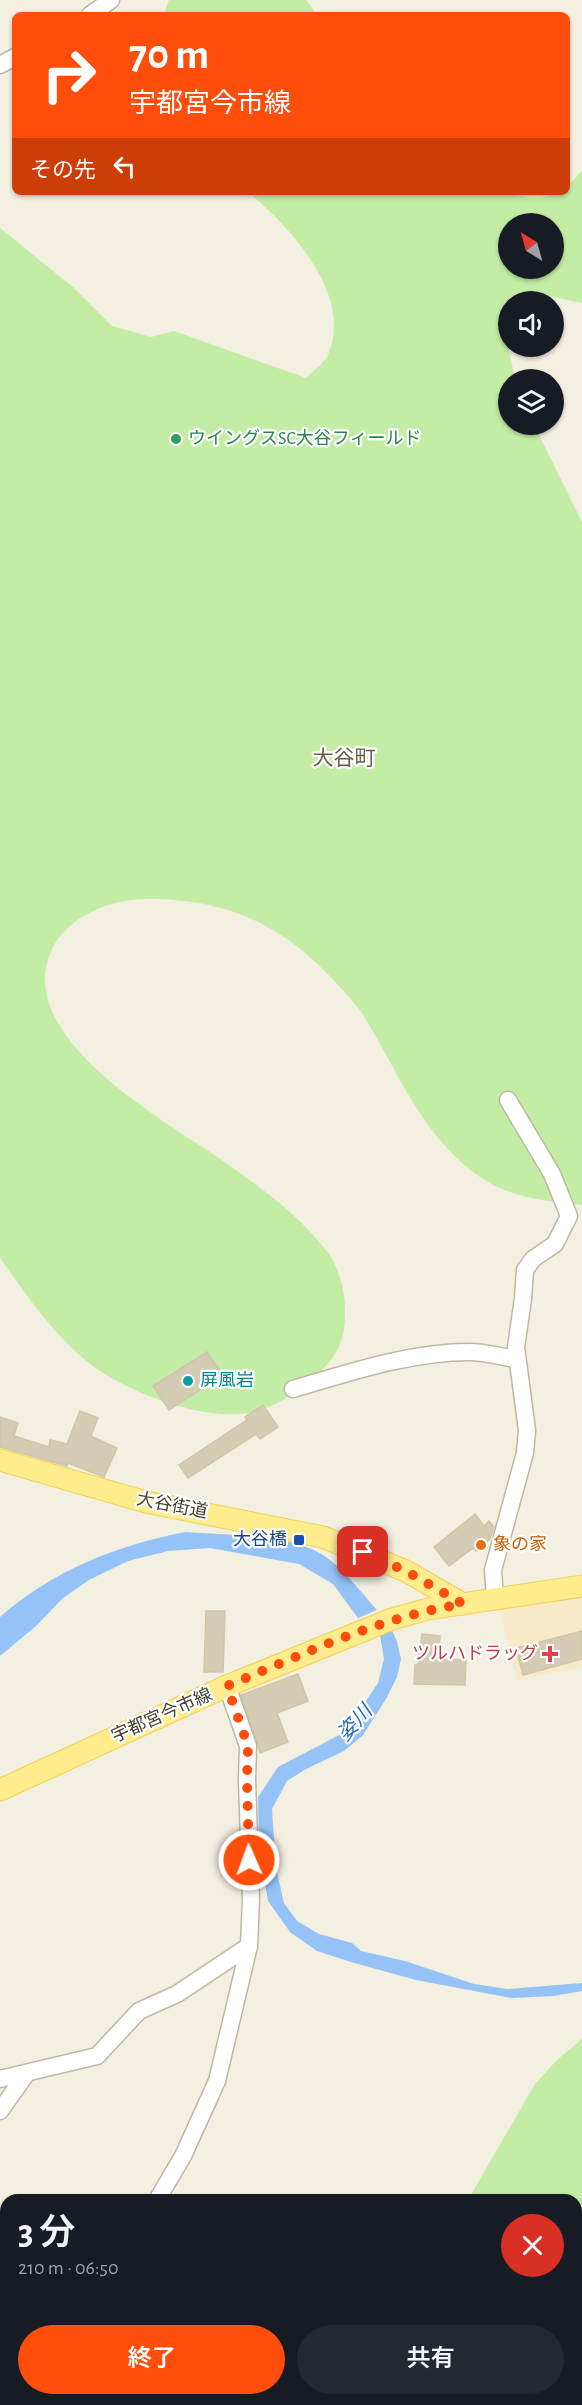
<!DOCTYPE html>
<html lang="ja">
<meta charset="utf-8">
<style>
:root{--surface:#171b24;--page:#242831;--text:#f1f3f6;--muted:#9ea1a6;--accent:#ff4d0b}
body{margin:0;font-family:"Alegreya Sans","Noto Sans JP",sans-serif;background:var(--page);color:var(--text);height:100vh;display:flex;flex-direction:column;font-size:22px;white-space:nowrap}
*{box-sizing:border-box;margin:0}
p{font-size:20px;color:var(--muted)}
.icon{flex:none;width:33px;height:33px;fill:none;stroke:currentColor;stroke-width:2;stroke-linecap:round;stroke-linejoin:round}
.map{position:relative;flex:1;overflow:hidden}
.panel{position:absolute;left:0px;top:2194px;width:582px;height:212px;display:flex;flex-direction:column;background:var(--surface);border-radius:18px 18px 0 0;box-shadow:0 2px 4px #0004}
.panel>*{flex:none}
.banner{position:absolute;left:12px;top:12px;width:558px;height:183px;border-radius:9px;box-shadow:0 2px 4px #0004;background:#ff4d0b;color:#fff;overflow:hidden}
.needle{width:39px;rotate:323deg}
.controls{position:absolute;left:498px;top:213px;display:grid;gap:12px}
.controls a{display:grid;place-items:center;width:66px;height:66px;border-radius:50%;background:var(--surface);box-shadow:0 2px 4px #0004;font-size:30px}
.pin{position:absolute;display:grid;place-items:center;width:51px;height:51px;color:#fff;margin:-26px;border-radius:12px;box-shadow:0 3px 9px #0006}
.me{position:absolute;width:66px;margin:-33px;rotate:358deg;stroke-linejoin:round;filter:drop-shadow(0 0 4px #0008)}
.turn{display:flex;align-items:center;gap:21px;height:126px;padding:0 18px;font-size:27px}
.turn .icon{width:78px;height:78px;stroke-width:2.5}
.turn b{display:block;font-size:42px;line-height:51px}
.then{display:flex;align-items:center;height:57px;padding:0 18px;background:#0003;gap:12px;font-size:22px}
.round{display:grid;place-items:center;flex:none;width:63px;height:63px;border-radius:32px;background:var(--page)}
.headline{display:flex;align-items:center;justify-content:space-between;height:102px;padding:0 18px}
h1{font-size:36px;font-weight:600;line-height:45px}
.button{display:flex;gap:12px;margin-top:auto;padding:12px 18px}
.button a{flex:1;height:69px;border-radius:36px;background:var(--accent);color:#fff;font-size:24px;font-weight:600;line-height:69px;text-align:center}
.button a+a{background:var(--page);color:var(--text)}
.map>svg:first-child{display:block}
</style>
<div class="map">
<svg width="582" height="2405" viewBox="0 0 582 2405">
<rect width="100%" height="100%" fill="#f3efe1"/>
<path fill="#f8eac9" d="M 582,1597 L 582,1667 L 517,1680 L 500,1610 Z"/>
<g fill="#c3eca5" fill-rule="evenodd">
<path d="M 169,0 L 306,0 L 317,15 L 164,15 Z"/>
<path d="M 582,171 L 582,303 L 549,296 L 539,301 L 508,302 L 508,346 L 515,379 L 508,380 L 508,424 L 534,425 L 582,522 L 582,1205 C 543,1201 505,1197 473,1172 C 421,1132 398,1072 365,1018 C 358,1006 348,996 339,986 C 288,929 236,902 160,899 C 122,897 81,908 57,940 C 0,1030 161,1118 219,1158 C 257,1185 296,1212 325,1249 C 338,1264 345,1290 345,1310 C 345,1336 341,1351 322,1370 C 306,1385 282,1403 261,1410 C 212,1427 121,1391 84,1359 C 50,1330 26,1294 0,1258 L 0,228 L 74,288 L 112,326 L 151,337 L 174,331 L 306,378 C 313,371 324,363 328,355 C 354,295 290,227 248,192 L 507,192 C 519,196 529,199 542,198 C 551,196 558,192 567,192 L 567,187 ZM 508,224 L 554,224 L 554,268 L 508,268 Z"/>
<path d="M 582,2039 L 582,2405 L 90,2405 L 100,2400 L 576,2400 L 576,2200 L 468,2200 L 535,2084 L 557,2060 Z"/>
</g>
<g fill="#95c3f7">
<path d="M 186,1532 C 224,1535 294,1534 326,1557 C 345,1571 361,1592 377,1610 L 358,1618 L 333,1584 L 299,1564 L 210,1548 L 168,1551 L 128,1561 L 89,1580 L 63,1598 L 36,1626 L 0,1656 L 0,1617 C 52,1571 117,1545 186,1532 Z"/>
<path d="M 392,1630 L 397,1642 L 401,1659 L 397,1677 L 386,1699 L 363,1735 L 344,1751 L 306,1769 L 287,1781 L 272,1809 L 276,1868 L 284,1903 L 297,1921 L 319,1934 L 352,1943 L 361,1951 L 405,1961 L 474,1984 L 507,1989 L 582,1983 L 582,1991 L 553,1996 L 512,1998 L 416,1980 L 351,1962 L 317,1951 L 290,1932 L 268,1901 L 259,1848 L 258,1797 L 278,1767 L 345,1732 L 378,1683 L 384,1659 L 380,1635 Z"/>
</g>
<g fill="#d4ccb5" stroke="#d0c6a8" stroke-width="1.5">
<path d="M 207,1352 L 223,1375 L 169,1410 L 153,1386 Z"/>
<path d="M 263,1405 L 278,1427 L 260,1439 L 256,1434 L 188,1478 L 179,1465 L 247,1420 L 245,1417 Z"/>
<path d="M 80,1411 L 98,1418 L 91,1436 L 117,1448 L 104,1477 L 68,1463 L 67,1466 L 0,1447 L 0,1417 L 18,1423 L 14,1436 L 49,1447 L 50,1440 L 67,1444 Z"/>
<path d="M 475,1514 L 484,1526 L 489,1521 L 494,1527 L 490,1539 L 476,1551 L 473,1548 L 449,1566 L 434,1547 Z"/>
<path d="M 206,1611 L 225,1611 L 223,1672 L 204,1672 Z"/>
<path d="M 582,1631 L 582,1659 L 523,1675 L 516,1648 Z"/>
<path d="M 422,1634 L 440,1636 L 438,1659 L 466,1660 L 465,1685 L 414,1684 L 415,1665 L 418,1665 Z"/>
<path d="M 298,1674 L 308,1701 L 277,1713 L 288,1742 L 260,1753 L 241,1695 Z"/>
</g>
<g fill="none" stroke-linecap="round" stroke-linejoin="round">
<g stroke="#beb8a3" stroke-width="19">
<g id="minor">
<path d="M 90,15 L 111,0"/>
<path d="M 0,65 L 15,57"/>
<path d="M 293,1389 C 351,1372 410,1352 470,1352 C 485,1352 502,1357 516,1359"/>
<path d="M 495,1599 L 493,1570 L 525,1453 L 527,1430 L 516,1347 L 523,1299 L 525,1270 L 533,1259 L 555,1244 L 569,1216 L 552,1174 L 508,1100"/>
<path d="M 0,2079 L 97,2056 L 139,2011 L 177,1994 L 249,1946"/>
<path d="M 0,2111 L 27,2073"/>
<path d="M 157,2200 L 183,2156 L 217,2081 L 249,1946 L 251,1900 L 247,1780 L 248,1746 L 227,1686"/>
<path d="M 0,2387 L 6,2383"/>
<path d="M 126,2400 L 130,2405"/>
</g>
</g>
<g stroke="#efd352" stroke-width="23">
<g id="major">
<path d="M 0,1460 L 146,1502 L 323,1537 L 406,1571 L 463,1604"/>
<path d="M 0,1790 L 227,1686 L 392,1619 L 428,1609 L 582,1586"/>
</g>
</g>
<use href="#minor" stroke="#fff" stroke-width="16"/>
<use href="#major" stroke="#ffec8d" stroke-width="21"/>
</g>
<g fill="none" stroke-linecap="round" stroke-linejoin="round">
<path stroke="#ff4d0b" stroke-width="10" stroke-dasharray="0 18" d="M 249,1860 L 247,1780 L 248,1746 L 227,1686 C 304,1654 380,1617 463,1604 L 406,1571 L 363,1552"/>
</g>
<circle fill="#2e9e5b" stroke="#fff" stroke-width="2" cx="176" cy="439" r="6"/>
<circle fill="#0f9aa8" stroke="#fff" stroke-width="2" cx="188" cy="1381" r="6"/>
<rect fill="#1a4fb4" stroke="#fff" stroke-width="2" x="293" y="1534" width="12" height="12" rx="3"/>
<circle fill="#e8710a" stroke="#fff" stroke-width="2" cx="481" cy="1545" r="6"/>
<path fill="#e0444e" stroke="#fff" stroke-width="2" d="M547 1645h6v6h6v6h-6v6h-6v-6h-6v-6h6z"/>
<g text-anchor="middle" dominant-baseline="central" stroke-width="4.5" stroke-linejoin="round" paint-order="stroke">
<g font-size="18" fill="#27864d" stroke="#fff" text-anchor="start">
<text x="188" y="439">ウイングスSC大谷フィールド</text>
</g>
<g font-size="18" fill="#0d838f" stroke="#fff" text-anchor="start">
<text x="200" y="1381">屏風岩</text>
</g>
<g font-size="18" fill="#443f31" stroke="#fff">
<text transform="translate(172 1506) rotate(11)">大谷街道</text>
<text transform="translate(162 1716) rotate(-24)">宇都宮今市線</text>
</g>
<g font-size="18" fill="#164399" stroke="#fff" text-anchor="end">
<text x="287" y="1540">大谷橋</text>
</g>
<g font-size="18" fill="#c56008" stroke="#fff" text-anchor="start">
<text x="493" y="1545">象の家</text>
</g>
<g font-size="18" fill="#be3a42" stroke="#fff" text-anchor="end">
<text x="538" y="1654">ツルハドラッグ</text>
</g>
<g font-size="20" font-style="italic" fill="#2167b9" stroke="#fff">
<text transform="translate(355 1723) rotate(-48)">姿川</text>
</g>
<g font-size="21" fill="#685f48" stroke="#fff">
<text x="344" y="758">大谷町</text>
</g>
</g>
</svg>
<div class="controls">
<a><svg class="needle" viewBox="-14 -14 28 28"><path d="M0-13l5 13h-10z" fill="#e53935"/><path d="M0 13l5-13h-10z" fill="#9ea1a6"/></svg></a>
<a><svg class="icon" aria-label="sound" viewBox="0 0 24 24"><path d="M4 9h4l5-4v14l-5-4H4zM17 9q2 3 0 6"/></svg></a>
<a><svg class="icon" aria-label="layers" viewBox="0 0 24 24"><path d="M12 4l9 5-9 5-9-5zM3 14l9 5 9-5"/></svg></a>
</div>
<div class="pin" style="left:363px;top:1552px;background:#d93025"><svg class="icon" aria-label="arrive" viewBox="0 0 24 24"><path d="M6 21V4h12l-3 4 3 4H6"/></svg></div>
<svg class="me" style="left:249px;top:1860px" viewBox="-20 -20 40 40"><circle r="17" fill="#ff4d0b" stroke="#fff" stroke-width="3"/><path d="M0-11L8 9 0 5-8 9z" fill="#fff"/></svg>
<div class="banner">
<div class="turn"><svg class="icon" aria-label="right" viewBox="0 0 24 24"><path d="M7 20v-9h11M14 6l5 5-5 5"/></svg><div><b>70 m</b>宇都宮今市線</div></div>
<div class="then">その先<svg class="icon" aria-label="left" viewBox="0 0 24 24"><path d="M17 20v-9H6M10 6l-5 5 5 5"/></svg></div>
</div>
<section class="panel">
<div class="headline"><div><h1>3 分</h1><p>210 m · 06:50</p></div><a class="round" style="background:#d93025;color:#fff"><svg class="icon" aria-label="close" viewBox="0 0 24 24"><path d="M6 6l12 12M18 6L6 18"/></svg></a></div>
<div class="button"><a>終了</a><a>共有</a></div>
</section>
</div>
